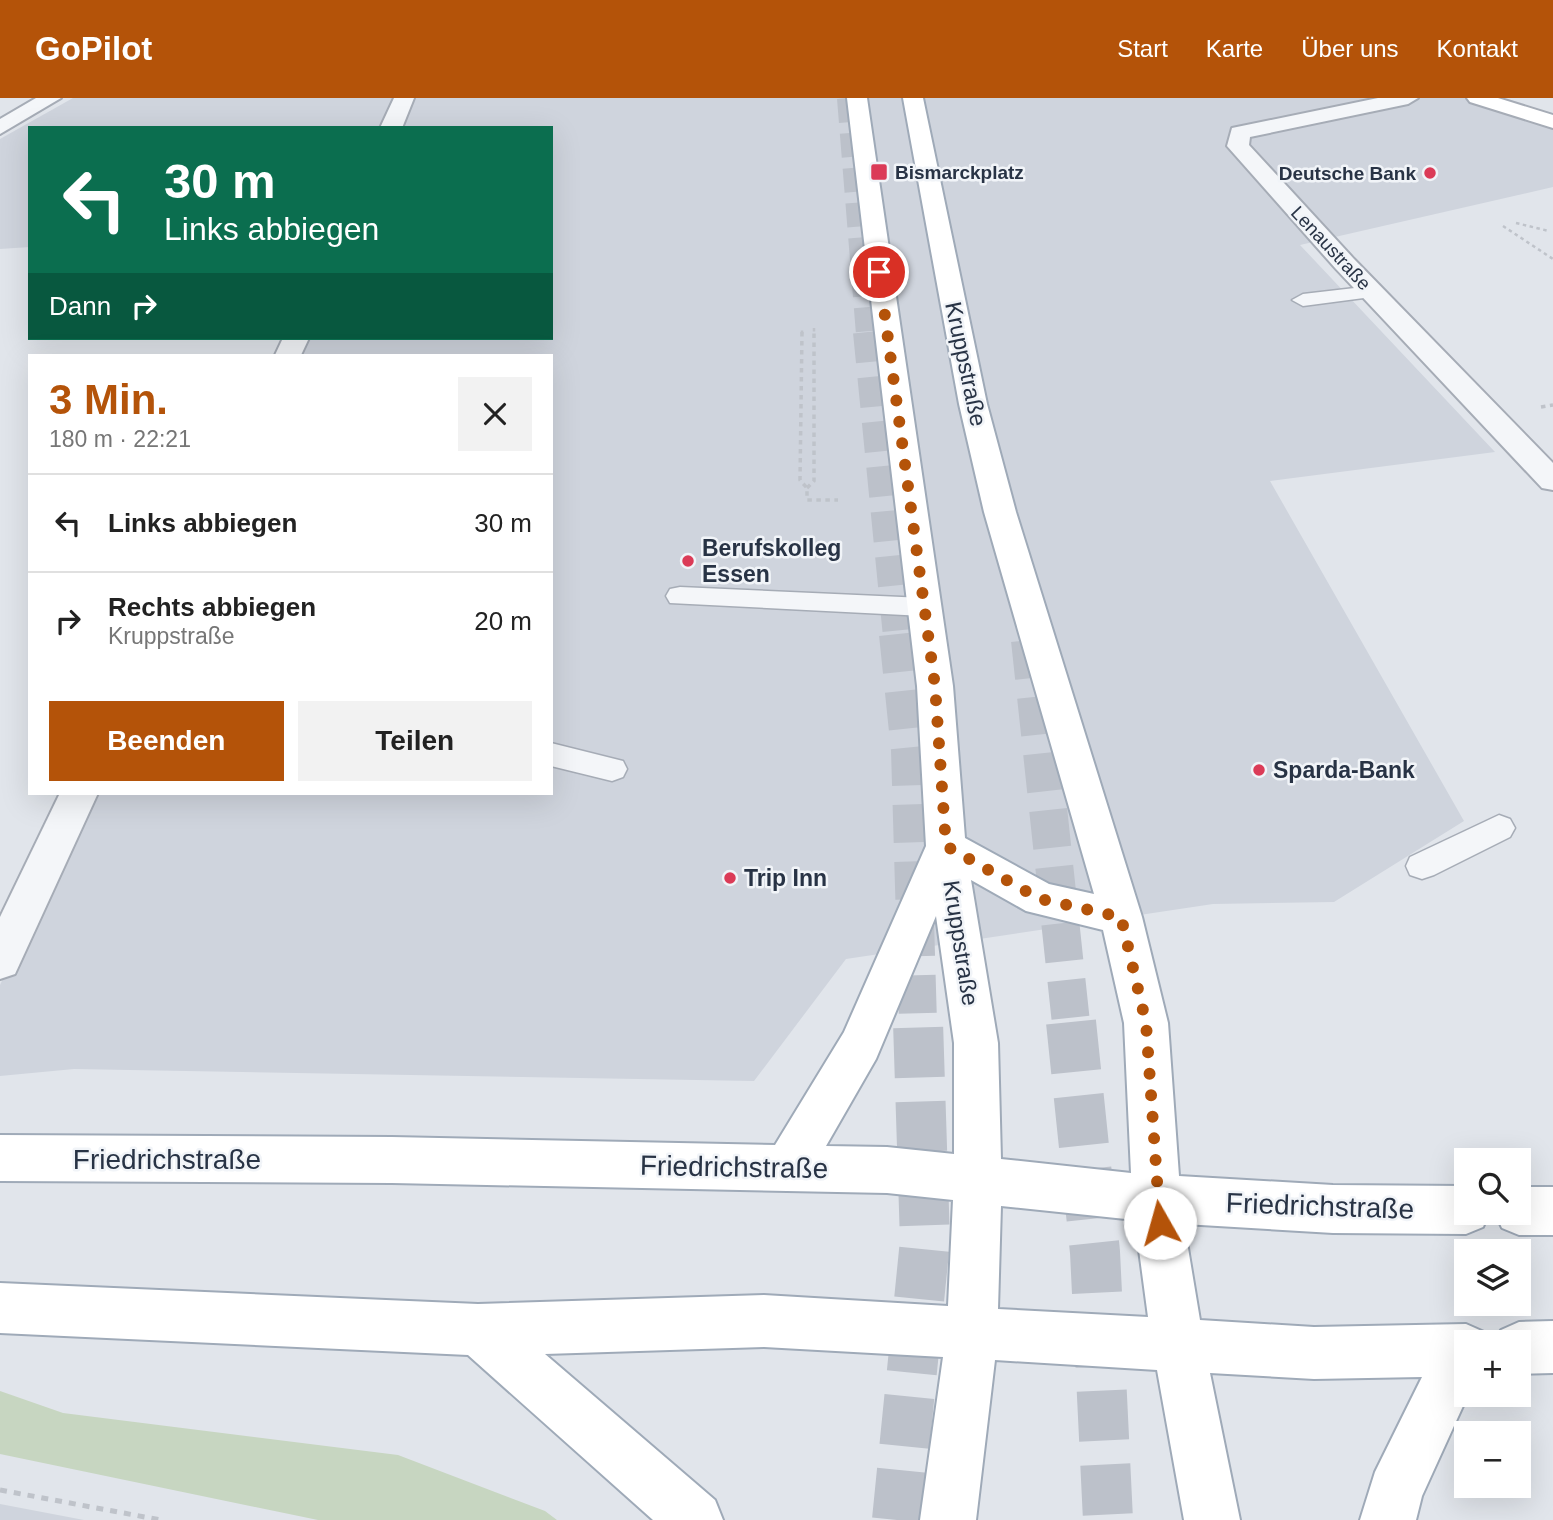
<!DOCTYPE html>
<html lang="de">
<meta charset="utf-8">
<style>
:root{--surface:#fff;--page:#f2f2f2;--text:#222;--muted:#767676;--line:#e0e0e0;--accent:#b45309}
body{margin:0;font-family:Arial,sans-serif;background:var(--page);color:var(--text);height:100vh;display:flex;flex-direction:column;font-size:26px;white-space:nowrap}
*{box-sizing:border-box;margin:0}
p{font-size:23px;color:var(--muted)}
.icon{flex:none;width:38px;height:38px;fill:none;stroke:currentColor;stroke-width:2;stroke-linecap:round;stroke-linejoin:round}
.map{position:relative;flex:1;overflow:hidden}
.panel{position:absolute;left:28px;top:256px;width:525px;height:441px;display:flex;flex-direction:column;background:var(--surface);border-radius:0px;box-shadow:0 7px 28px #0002}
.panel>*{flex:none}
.hud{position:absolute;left:28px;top:28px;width:525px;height:214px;border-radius:0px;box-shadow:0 7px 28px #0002;background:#0b6e4f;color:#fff;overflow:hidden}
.buttons{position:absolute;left:1454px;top:1050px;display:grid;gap:14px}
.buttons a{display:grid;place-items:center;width:77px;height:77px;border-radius:0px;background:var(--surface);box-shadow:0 7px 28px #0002;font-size:35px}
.pin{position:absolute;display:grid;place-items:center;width:60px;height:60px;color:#fff;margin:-30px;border:4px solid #fff;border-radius:50%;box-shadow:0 2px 7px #0007}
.me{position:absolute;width:77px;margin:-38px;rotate:353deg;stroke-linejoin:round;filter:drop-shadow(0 0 5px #0008)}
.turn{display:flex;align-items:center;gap:24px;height:147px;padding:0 21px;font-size:32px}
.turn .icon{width:91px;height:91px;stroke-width:2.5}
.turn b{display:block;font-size:49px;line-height:60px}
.then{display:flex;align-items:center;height:66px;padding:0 21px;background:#0003;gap:14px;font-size:26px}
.round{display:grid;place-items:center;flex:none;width:74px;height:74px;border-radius:0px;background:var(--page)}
.overview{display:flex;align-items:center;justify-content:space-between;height:119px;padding:0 21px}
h1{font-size:42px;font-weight:700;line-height:52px;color:var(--accent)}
.button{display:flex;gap:14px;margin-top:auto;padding:14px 21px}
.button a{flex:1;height:80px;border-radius:0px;background:var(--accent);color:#fff;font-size:28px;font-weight:700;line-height:80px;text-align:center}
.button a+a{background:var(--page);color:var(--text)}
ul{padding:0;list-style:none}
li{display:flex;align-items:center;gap:21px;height:98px;padding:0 21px;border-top:2px solid var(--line)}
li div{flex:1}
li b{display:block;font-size:26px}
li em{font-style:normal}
header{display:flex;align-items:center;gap:42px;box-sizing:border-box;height:98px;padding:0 35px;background:var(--accent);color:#fff}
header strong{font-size:33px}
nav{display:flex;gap:38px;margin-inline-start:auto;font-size:24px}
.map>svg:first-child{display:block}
</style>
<header>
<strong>GoPilot</strong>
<nav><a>Start</a><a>Karte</a><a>Über uns</a><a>Kontakt</a></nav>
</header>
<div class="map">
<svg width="1553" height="1422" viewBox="0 0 1553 1422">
<rect width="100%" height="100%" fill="#e1e5eb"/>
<g fill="#cfd4dd">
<path d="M 73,0 L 1469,0 L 1553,31 L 1553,89 L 1300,147 L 1495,354 L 1270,383 L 1464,723 L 1334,804 L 1213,806 L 846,861 L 754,983 L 74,971 L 0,978 L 0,887 L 90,695 L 551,695 L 551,257 L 294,257 L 302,240 L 551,240 L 551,30 L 30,30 L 30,149 L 0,151 L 0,41 Z"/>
<path d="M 0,1406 L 84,1422 L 0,1422 Z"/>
</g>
<path fill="#c7d6c1" d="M 0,1293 L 63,1315 L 398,1357 L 545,1413 L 557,1422 L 318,1422 L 0,1356 Z"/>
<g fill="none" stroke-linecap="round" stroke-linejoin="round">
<path stroke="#bcc1ca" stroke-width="24" stroke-dasharray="24 11" stroke-linecap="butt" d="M 849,0 L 868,236"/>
<path stroke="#bcc1ca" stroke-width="30" stroke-dasharray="30 15" stroke-linecap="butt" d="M 868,234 L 898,538"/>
<g stroke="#bcc1ca" stroke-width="38" stroke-dasharray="38 19" stroke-linecap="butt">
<path d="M 898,536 L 910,652 L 918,925"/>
<path d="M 1030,542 L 1071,925"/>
</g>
<g stroke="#bcc1ca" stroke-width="50" stroke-dasharray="50 24" stroke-linecap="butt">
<path d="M 1071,924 L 1095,1154 L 1108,1422"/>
<path d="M 897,1422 L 925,1143 L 918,924"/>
</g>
<g stroke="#a6acb6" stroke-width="3">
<g id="service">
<path d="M 1372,188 L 1379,190 L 1382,194 L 1379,198 L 1303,208 L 1292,202 L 1303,196 Z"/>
<path d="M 680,489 L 924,500 L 934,502 L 938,509 L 934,516 L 924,518 L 670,505 L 666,498 L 670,491 Z"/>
<path d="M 551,645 L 623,663 L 627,671 L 623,679 L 612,683 L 551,668 Z"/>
<path d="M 1499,717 L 1510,721 L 1515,730 L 1510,739 L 1434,777 L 1422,781 L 1410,777 L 1406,768 L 1410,759 Z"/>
</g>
</g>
<g stroke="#a6acb6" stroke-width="4">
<g id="minor">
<path d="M 36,0 L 61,0 L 0,36 L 0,21 Z"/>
<path d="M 394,0 L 414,0 L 402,30 L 380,30 Z"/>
<path d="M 1378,0 L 1418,0 L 1408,6 L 1250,39 L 1249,47 L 1354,161 L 1553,365 L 1553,392 L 1542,390 L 1336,171 L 1227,48 L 1232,30 Z"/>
<path d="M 283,240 L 309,240 L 301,257 L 275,257 Z"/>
<path d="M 60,695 L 98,695 L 15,876 L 0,881 L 0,819 Z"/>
</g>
</g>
<g stroke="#a6acb6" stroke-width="4">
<path id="secondary" d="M 1467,0 L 1498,0 L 1553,17 L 1553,30 L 1470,4 Z"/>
</g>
<g stroke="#9faab8" stroke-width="4">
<g id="primary">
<path d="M 847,0 L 867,0 L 953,588 L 965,740 L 1049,786 L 1094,796 L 984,414 L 959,306 L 903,0 L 923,0 L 987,306 L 1016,414 L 1142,819 L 1168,925 L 1179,1078 L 1333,1087 L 1466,1088 L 1466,1115 L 1489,1115 L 1483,1129 L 1466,1136 L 1333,1135 L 1184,1126 L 1200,1222 L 1314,1229 L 1466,1226 L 1484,1234 L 1489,1244 L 1466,1244 L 1468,1297 L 1422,1398 L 1416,1422 L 1360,1422 L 1375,1374 L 1422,1279 L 1314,1281 L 1210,1275 L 1240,1422 L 1184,1422 L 1157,1272 L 995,1262 L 976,1422 L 920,1422 L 943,1259 L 764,1249 L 545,1256 L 715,1402 L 723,1422 L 653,1422 L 468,1257 L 0,1235 L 0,1185 L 478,1206 L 764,1197 L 948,1208 L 953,1102 L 887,1095 L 392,1085 L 0,1083 L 0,1037 L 392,1039 L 775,1047 L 844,934 L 926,748 L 917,588 ZM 971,782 L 1026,813 L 1103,832 L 1124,925 L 1131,1075 L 1001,1061 L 998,945 ZM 936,818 L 954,945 L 954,1056 L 887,1049 L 826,1048 L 876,961 ZM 1001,1108 L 1135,1122 L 1148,1219 L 998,1211 Z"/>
<path d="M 1519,1089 L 1553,1089 L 1553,1137 L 1519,1137 L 1502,1130 L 1495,1115 L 1519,1115 Z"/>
<path d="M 1553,1223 L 1553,1275 L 1519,1276 L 1519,1244 L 1495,1244 L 1501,1232 L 1519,1224 Z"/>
</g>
</g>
<g stroke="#bfc3ca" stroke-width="2.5" stroke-dasharray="3.5 3.5" stroke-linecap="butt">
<path d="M 1516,125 L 1549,133"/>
<path d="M 1503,128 L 1553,161"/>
<path d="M 814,230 L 814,236"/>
<path d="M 802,236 L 802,230"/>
</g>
<g stroke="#bfc3ca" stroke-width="3.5" stroke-dasharray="4.5 4.5" stroke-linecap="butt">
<path d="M 802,234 L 800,382 L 807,390 L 807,402 L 838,402"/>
<path d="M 1541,309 L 1553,307"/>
<path d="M 807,390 L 814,383 L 814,234"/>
</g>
<path stroke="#bfc3ca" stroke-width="5" stroke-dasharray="7 7" stroke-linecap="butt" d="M 0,1392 L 161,1422"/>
<use href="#service" fill="#f4f6f9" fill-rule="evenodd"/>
<use href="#minor" fill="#f4f6f9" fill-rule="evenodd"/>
<use href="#secondary" fill="#fff" fill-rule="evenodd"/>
<use href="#primary" fill="#fff" fill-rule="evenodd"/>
</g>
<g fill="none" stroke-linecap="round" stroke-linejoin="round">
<path stroke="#b45309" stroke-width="12" stroke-dasharray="0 21.6" d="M 879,174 L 935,588 L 946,748 L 1040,801 L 1121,819 L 1146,925 L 1160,1125"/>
</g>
<g fill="#db3b57" stroke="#f1f4f8" stroke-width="2.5">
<rect x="870" y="65" width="18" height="18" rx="3.5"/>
<circle cx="1430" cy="75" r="7"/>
<circle cx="688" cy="463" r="7"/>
<circle cx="1259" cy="672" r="7"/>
<circle cx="730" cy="780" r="7"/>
</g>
<g text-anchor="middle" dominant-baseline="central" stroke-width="5" stroke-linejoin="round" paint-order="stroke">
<g font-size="19" font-weight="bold" fill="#283345" stroke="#f1f4f8" text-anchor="start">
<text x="895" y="74">Bismarckplatz</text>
<text x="1416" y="75" text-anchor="end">Deutsche Bank</text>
</g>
<g font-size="19" fill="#283345" stroke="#f1f4f8">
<text transform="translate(1331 150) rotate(47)">Lenaustraße</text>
</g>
<g font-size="23" fill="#283345" stroke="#f1f4f8">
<text transform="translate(966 266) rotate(78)">Kruppstraße</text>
<text transform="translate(961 845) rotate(81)">Kruppstraße</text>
</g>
<g font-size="23" font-weight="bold" fill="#283345" stroke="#f1f4f8" text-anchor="start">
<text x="702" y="450">Berufskolleg<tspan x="702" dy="26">Essen</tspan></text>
<text x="1273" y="672">Sparda-Bank</text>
<text x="744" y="780">Trip Inn</text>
</g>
<g font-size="28" fill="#283345" stroke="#f1f4f8">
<text x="167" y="1061">Friedrichstraße</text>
<text transform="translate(734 1069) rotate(1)">Friedrichstraße</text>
<text transform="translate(1320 1108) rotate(2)">Friedrichstraße</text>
</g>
</g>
</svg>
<div class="buttons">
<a><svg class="icon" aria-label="search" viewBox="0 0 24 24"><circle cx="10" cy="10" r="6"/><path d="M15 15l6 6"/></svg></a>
<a><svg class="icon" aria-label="layers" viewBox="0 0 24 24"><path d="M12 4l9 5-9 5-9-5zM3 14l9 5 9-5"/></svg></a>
<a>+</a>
<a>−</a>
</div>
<div class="pin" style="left:879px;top:174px;background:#d93025"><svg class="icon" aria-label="arrive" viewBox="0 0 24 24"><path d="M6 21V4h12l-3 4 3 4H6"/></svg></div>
<svg class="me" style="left:1160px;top:1125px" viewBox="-20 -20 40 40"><circle r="19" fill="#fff"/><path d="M0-13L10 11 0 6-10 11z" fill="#b45309"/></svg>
<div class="hud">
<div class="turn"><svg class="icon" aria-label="left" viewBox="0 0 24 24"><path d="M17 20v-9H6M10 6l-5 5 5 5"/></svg><div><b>30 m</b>Links abbiegen</div></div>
<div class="then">Dann<svg class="icon" aria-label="right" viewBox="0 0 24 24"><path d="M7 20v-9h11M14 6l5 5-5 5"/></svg></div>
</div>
<section class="panel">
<div class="overview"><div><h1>3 Min.</h1><p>180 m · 22:21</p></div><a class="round"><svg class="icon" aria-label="close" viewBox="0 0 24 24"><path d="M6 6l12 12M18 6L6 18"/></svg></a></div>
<ul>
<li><svg class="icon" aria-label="left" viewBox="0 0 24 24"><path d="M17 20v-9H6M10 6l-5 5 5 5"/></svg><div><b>Links abbiegen</b></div><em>30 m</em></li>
<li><svg class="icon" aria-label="right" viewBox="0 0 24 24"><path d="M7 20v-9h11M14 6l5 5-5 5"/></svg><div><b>Rechts abbiegen</b><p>Kruppstraße</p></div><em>20 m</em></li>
</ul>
<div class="button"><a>Beenden</a><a>Teilen</a></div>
</section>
</div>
